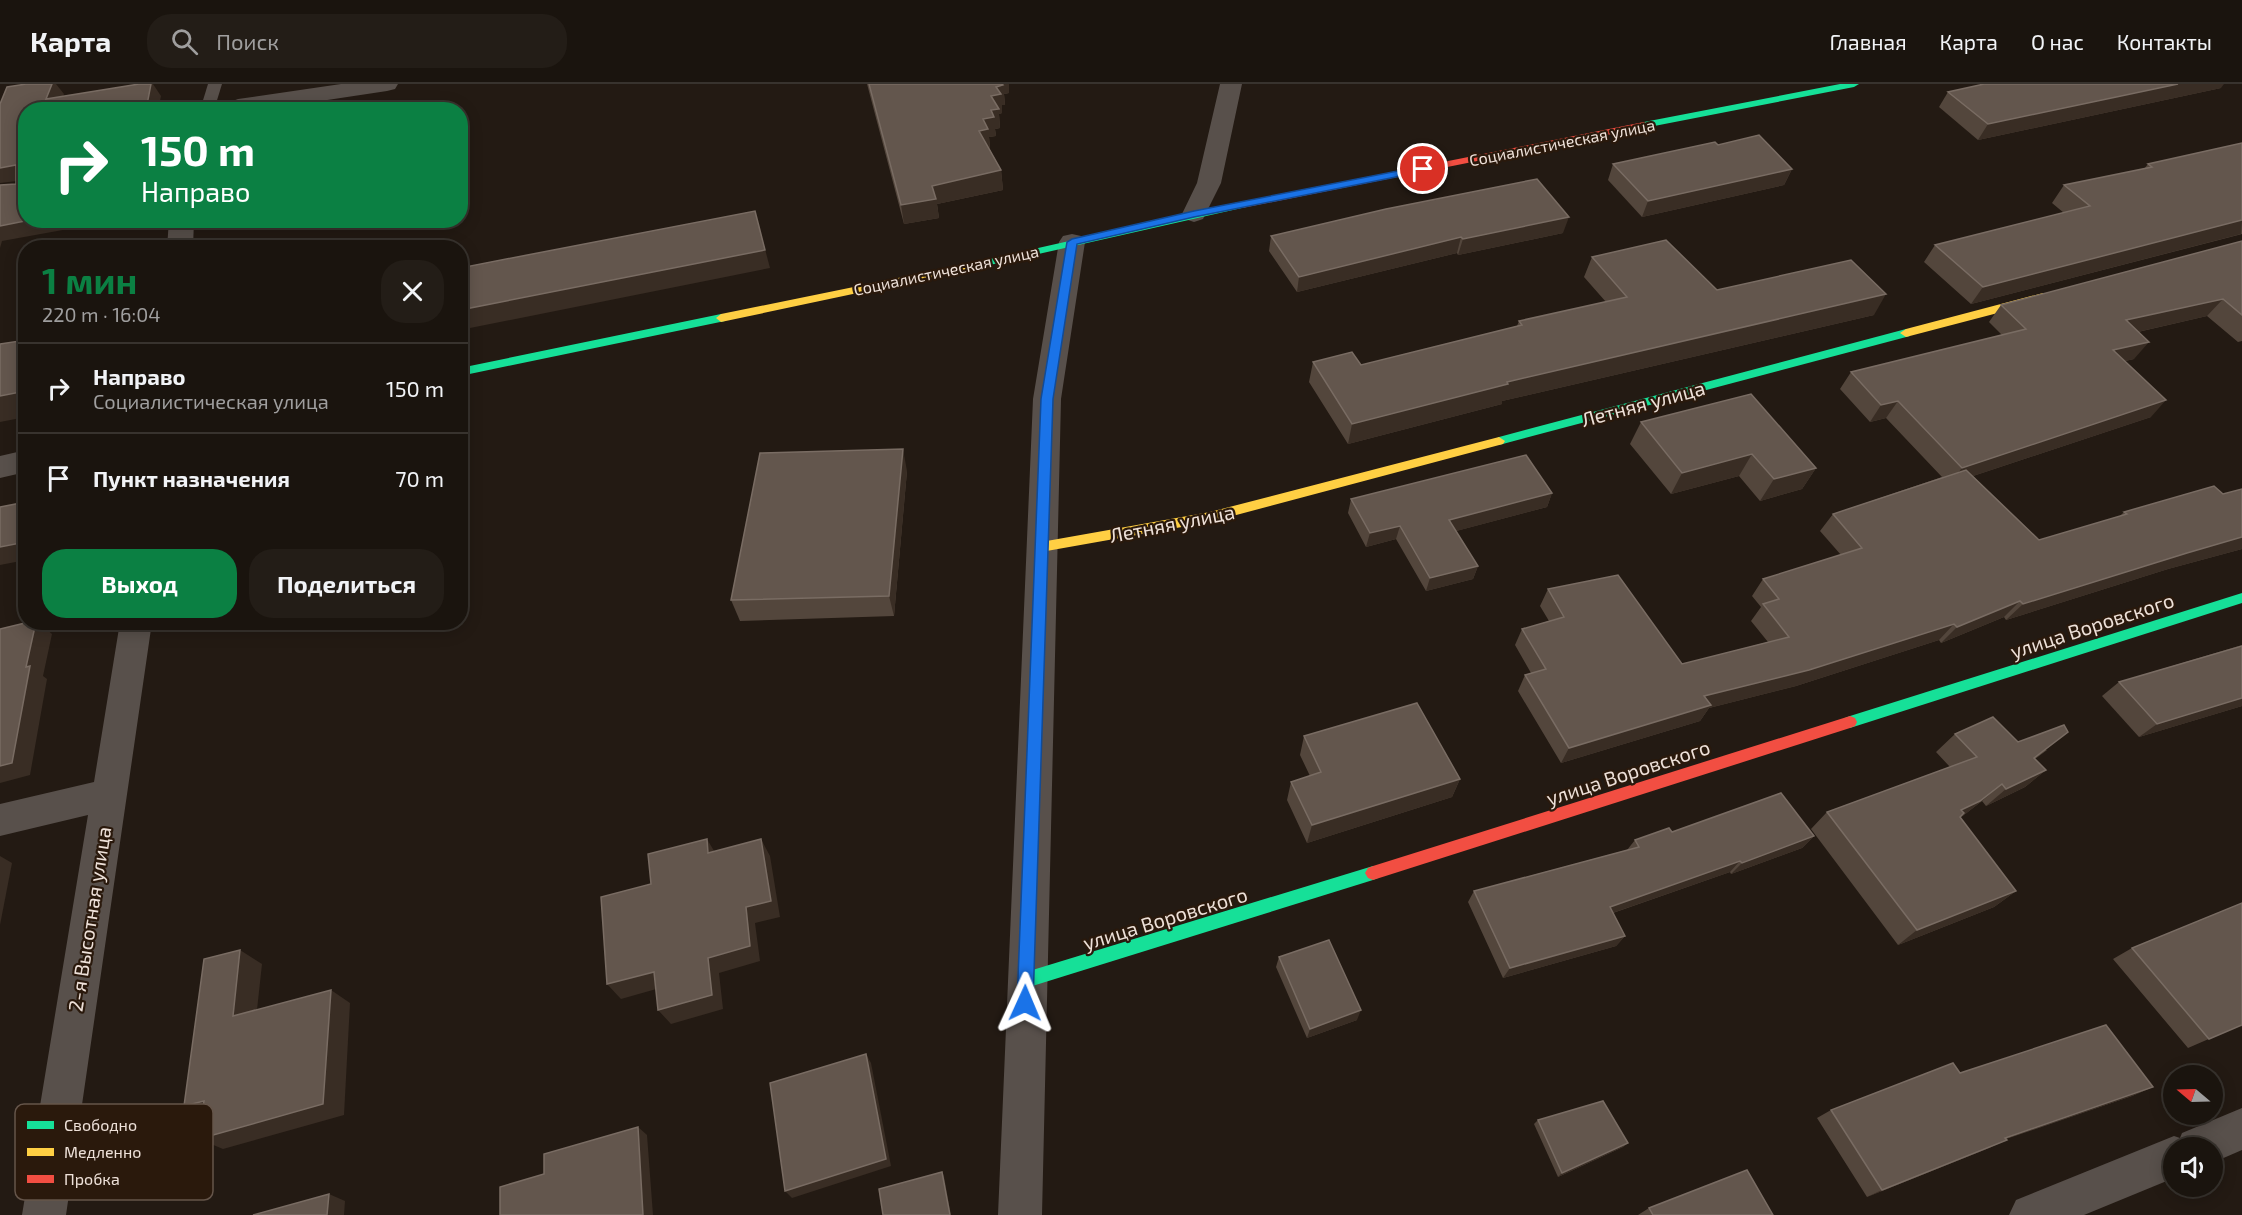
<!DOCTYPE html>
<html lang="ru">
<meta charset="utf-8">
<style>
:root{--surface:#1a140e;--page:#231d17;--text:#f1f3f6;--muted:#9f9e9e;--line:#38332e;--accent:#0b8043}
body{margin:0;font-family:"Exo 2",sans-serif;background:var(--page);color:var(--text);height:100vh;display:flex;flex-direction:column;font-size:22px;white-space:nowrap}
*{box-sizing:border-box;margin:0}
p{font-size:20px;color:var(--muted)}
.icon{flex:none;width:33px;height:33px;fill:none;stroke:currentColor;stroke-width:2;stroke-linecap:round;stroke-linejoin:round}
.map{position:relative;flex:1;overflow:hidden}
.details{position:absolute;left:18px;top:156px;width:450px;height:390px;display:flex;flex-direction:column;background:var(--surface);border-radius:24px;box-shadow:0 3px 15px #0003,0 0 0 2px var(--line)}
.details>*{flex:none}
.banner{position:absolute;left:18px;top:18px;width:450px;height:126px;border-radius:24px;box-shadow:0 3px 15px #0003,0 0 0 2px var(--line);background:#0b8043;color:#fff;overflow:hidden}
.needle{width:39px;rotate:289deg}
.fabs{position:absolute;left:2163px;top:981px;display:grid;gap:12px}
.fabs a{display:grid;place-items:center;width:60px;height:60px;border-radius:50%;background:var(--surface);box-shadow:0 3px 15px #0003,0 0 0 2px var(--line);font-size:30px}
.pin{position:absolute;display:grid;place-items:center;width:51px;height:51px;color:#fff;margin:-26px;border:3px solid #fff;border-radius:50%;box-shadow:0 2px 6px #0007}
.me{position:absolute;width:66px;margin:-33px;rotate:1deg;stroke-linejoin:round;filter:drop-shadow(0 0 4px #0008)}
.turn{display:flex;align-items:center;gap:21px;height:126px;padding:0 24px;font-size:27px}
.turn .icon{width:78px;height:78px;stroke-width:2.5}
.turn b{display:block;font-size:42px;line-height:51px}
.round{display:grid;place-items:center;flex:none;width:63px;height:63px;border-radius:24px;background:var(--page)}
.overview{display:flex;align-items:center;justify-content:space-between;height:102px;padding:0 24px}
h1{font-size:36px;font-weight:700;line-height:45px;color:var(--accent)}
.primary-button{display:flex;gap:12px;margin-top:auto;padding:12px 24px}
.primary-button a{flex:1;height:69px;border-radius:24px;background:var(--accent);color:#fff;font-size:24px;font-weight:700;line-height:69px;text-align:center}
.primary-button a+a{background:var(--page);color:var(--text)}
ul{padding:0;list-style:none}
li{display:flex;align-items:center;gap:18px;height:90px;padding:0 24px;border-top:2px solid var(--line)}
li div{flex:1}
li b{display:block;font-size:22px}
li em{font-style:normal}
header{display:flex;align-items:center;gap:36px;box-sizing:border-box;height:84px;padding:0 30px;background:var(--surface);border-bottom:2px solid var(--line)}
header strong{font-size:28px}
nav{display:flex;gap:33px;margin-inline-start:auto;font-size:21px}
.search{width:420px;height:54px;background:var(--page);display:flex;align-items:center;gap:15px;box-sizing:border-box;padding:0 21px;border-radius:24px;color:var(--muted);font-size:22px}
.map>svg:first-child{display:block}
</style>
<header>
<strong>Карта</strong>
<div class="search"><svg class="icon" aria-label="search" viewBox="0 0 24 24"><circle cx="10" cy="10" r="6"/><path d="M15 15l6 6"/></svg>Поиск</div>
<nav><a>Главная</a><a>Карта</a><a>О нас</a><a>Контакты</a></nav>
</header>
<div class="map">
<svg width="2242" height="1131" viewBox="0 0 2242 1131">
<rect width="100%" height="100%" fill="#231a13"/>
<g fill="none" stroke-linecap="round" stroke-linejoin="round">
<path fill="#58504b" fill-rule="evenodd" d="M 208,0 L 222,0 L 214,26 L 200,26 Z"/>
<g fill="#58504b" fill-rule="evenodd">
<path d="M 341,0 L 398,0 L 395,5 L 387,7 L 261,26 L 219,26 L 222,21 L 238,15 Z"/>
<path d="M 1220,0 L 1242,0 L 1221,99 L 1203,135 L 1194,138 L 1185,135 L 1182,130 L 1197,99 Z"/>
<path d="M 169,136 L 194,136 L 193,164 L 167,164 Z"/>
<path d="M 1072,150 L 1081,152 L 1085,158 L 1061,315 L 1042,1131 L 998,1131 L 1033,315 L 1059,158 L 1063,152 Z"/>
<path d="M 26,366 L 26,388 L 0,394 L 0,372 Z"/>
<path d="M 120,538 L 152,538 L 66,1131 L 22,1131 L 88,731 L 0,752 L 0,720 L 94,698 Z"/>
<path d="M 2242,1024 L 2242,1066 L 2212,1079 L 2212,1064 L 2174,1064 L 2174,1094 L 2084,1131 L 2009,1131 L 2016,1116 L 2174,1052 L 2180,1054 L 2182,1049 Z"/>
</g>
<g fill="#16e098" fill-rule="evenodd">
<path d="M 1840,0 L 1859,0 L 1854,3 L 1644,44 L 1639,41 L 1644,38 Z"/>
<path d="M 1242,118 L 1246,119 L 1246,123 L 981,183 L 976,180 L 981,177 Z"/>
<path d="M 721,230 L 725,231 L 725,237 L 460,292 L 460,284 Z"/>
<path d="M 1906,245 L 1910,246 L 1910,252 L 1499,361 L 1493,357 L 1499,353 Z"/>
<path d="M 2242,509 L 2242,519 L 1850,644 L 1845,642 L 1843,638 L 1845,634 L 1850,632 Z"/>
<path d="M 1373,782 L 1378,784 L 1381,789 L 1378,794 L 1373,796 L 1026,904 L 1020,901 L 1018,896 L 1020,891 L 1026,888 Z"/>
</g>
<g fill="#ffcf43" fill-rule="evenodd">
<path d="M 981,177 L 985,178 L 985,182 L 721,238 L 716,234 L 721,230 Z"/>
<path d="M 2043,209 L 2047,210 L 2047,216 L 1906,253 L 1900,249 L 1906,245 Z"/>
<path d="M 1499,353 L 1505,357 L 1503,360 L 1210,438 L 1041,468 L 1035,463 L 1041,458 L 1210,428 Z"/>
</g>
<g fill="#f24e42" fill-rule="evenodd">
<path d="M 1644,38 L 1649,41 L 1647,43 L 1242,124 L 1237,121 L 1242,118 Z"/>
<path d="M 1850,632 L 1855,634 L 1857,638 L 1855,642 L 1850,644 L 1373,796 L 1368,794 L 1365,789 L 1368,784 L 1373,782 Z"/>
</g>
</g>
<g fill="#53463c">
<path d="M 867,0 L 1009,0 L 1009,9 L 1004,10 L 1005,21 L 1002,21 L 1002,29 L 999,30 L 1000,44 L 995,45 L 996,52 L 989,53 L 990,64 L 989,64 L 1001,86 L 1003,106 L 937,120 L 939,134 L 904,140 Z"/>
<path d="M 2221,4 L 1978,56 L 1939,23 L 1948,8 Z"/>
<path d="M 2242,59 L 2242,150 L 1971,220 L 1924,178 L 1935,161 L 2064,129 L 2052,119 L 2064,101 L 2144,85 L 2148,80 Z"/>
<path d="M 1718,61 L 1792,85 L 1784,101 L 1642,133 L 1608,96 L 1613,80 Z"/>
<path d="M 1563,149 L 1458,171 L 1457,169 L 1297,208 L 1269,167 L 1271,152 Z"/>
<path d="M 2242,157 L 2242,257 L 2238,258 L 2207,232 L 2138,248 L 2134,275 L 2125,277 L 2151,333 L 1973,392 L 2039,456 L 2120,432 L 2124,428 L 2223,410 L 2242,405 L 2242,465 L 2168,485 L 2006,536 L 2004,533 L 1941,559 L 1939,556 L 1796,602 L 1709,624 L 1700,637 L 1561,679 L 1518,607 L 1525,591 L 1531,589 L 1515,561 L 1522,545 L 1549,537 L 1540,522 L 1548,505 L 1682,580 L 1768,558 L 1751,537 L 1761,523 L 1752,512 L 1763,495 L 1841,471 L 1820,447 L 1833,430 L 1942,393 L 1886,334 L 1870,338 L 1840,305 L 1851,288 L 2002,251 L 1989,238 L 2001,221 Z"/>
<path d="M 1592,173 L 1717,206 L 1874,231 L 1502,317 L 1502,320 L 1348,360 L 1309,298 L 1313,278 L 1361,281 L 1517,242 L 1519,237 L 1606,218 L 1584,193 Z"/>
<path d="M 1641,338 L 1816,384 L 1802,405 L 1760,417 L 1739,392 L 1671,410 L 1630,360 Z"/>
<path d="M 907,387 L 894,532 L 740,537 L 731,516 Z"/>
<path d="M 1552,409 L 1547,423 L 1456,447 L 1478,482 L 1473,495 L 1426,507 L 1396,455 L 1366,463 L 1348,429 L 1351,415 Z"/>
<path d="M 2242,561 L 2242,622 L 2139,653 L 2102,612 L 2119,598 Z"/>
<path d="M 1955,650 L 2018,658 L 2047,666 L 2035,675 L 2046,686 L 2025,703 L 1986,722 L 1982,717 L 1960,734 L 2016,807 L 1994,823 L 1898,861 L 1811,745 L 1827,728 L 1950,683 L 1936,668 Z"/>
<path d="M 1304,652 L 1460,695 L 1452,713 L 1307,759 L 1287,716 L 1291,698 L 1310,692 L 1300,671 Z"/>
<path d="M 1672,748 L 1814,752 L 1802,764 L 1731,790 L 1730,788 L 1613,829 L 1625,852 L 1616,862 L 1503,894 L 1468,818 L 1474,807 L 1627,766 L 1635,756 Z"/>
<path d="M 2242,819 L 2242,943 L 2241,941 L 2188,964 L 2113,875 L 2132,864 Z"/>
<path d="M 1279,873 L 1357,936 L 1307,954 L 1276,883 Z"/>
<path d="M 1960,989 L 2153,1003 L 2132,1012 L 2006,1055 L 1989,1064 L 1867,1113 L 1817,1034 L 1831,1026 Z"/>
<path d="M 1538,1036 L 1628,1059 L 1623,1063 L 1558,1093 L 1534,1040 Z"/>
<path d="M 1649,1124 L 1773,1131 L 1638,1131 Z"/>
</g>
<g fill="#392d24">
<path d="M 52,0 L 56,0 L 64,10 L 58,26 L 46,15 Z"/>
<path d="M 151,0 L 153,0 L 161,12 L 158,26 L 146,26 Z"/>
<path d="M 999,0 L 1009,0 L 1009,9 L 1004,10 L 1005,21 L 1002,21 L 1002,29 L 999,30 L 1000,44 L 995,45 L 996,52 L 989,53 L 990,64 L 981,66 L 979,47 L 983,35 L 991,26 L 991,12 Z"/>
<path d="M 2178,0 L 2224,0 L 2221,4 L 1978,56 L 1988,40 Z"/>
<path d="M 16,81 L 26,96 L 0,99 L 0,84 Z"/>
<path d="M 1792,85 L 1784,101 L 1642,133 L 1648,117 Z"/>
<path d="M 1001,86 L 1003,106 L 937,120 L 939,134 L 904,140 L 901,121 L 932,102 Z"/>
<path d="M 755,127 L 770,184 L 460,246 L 460,226 Z"/>
<path d="M 1569,133 L 1563,149 L 1458,171 L 1463,155 Z"/>
<path d="M 30,136 L 118,136 L 2,157 L 0,164 L 0,142 Z"/>
<path d="M 2242,136 L 2241,150 L 1971,220 L 1983,203 Z"/>
<path d="M 1461,153 L 1457,169 L 1297,208 L 1299,193 Z"/>
<path d="M 1886,210 L 1874,231 L 1502,317 L 1502,320 L 1348,360 L 1352,340 L 1507,298 Z"/>
<path d="M 2223,215 L 2207,232 L 2111,254 L 2126,236 Z"/>
<path d="M 2149,258 L 2134,275 L 2098,283 L 2113,266 Z"/>
<path d="M 26,307 L 26,333 L 0,338 L 0,312 Z"/>
<path d="M 2166,316 L 2151,333 L 1949,400 L 1962,384 Z"/>
<path d="M 1898,317 L 1886,334 L 1870,338 L 1881,321 Z"/>
<path d="M 903,365 L 907,387 L 894,532 L 889,512 Z"/>
<path d="M 1752,370 L 1739,392 L 1671,410 L 1682,389 Z"/>
<path d="M 1816,384 L 1802,405 L 1760,417 L 1774,395 Z"/>
<path d="M 1552,409 L 1547,423 L 1445,450 L 1449,436 Z"/>
<path d="M 1400,442 L 1396,455 L 1366,463 L 1370,449 Z"/>
<path d="M 2242,453 L 2242,465 L 2168,485 L 2006,536 L 2023,520 L 2187,469 Z"/>
<path d="M 26,458 L 26,476 L 0,481 L 0,463 Z"/>
<path d="M 1478,482 L 1473,495 L 1426,507 L 1430,494 Z"/>
<path d="M 2020,517 L 2004,533 L 1941,559 L 1957,543 Z"/>
<path d="M 36,538 L 38,538 L 52,550 L 43,592 L 47,595 L 30,691 L 0,699 L 0,682 L 26,583 Z"/>
<path d="M 1954,540 L 1939,556 L 1796,602 L 1709,624 L 1700,637 L 1561,679 L 1569,664 L 1704,612 Z"/>
<path d="M 2242,614 L 2242,622 L 2139,653 L 2157,640 Z"/>
<path d="M 2046,686 L 2025,703 L 1986,722 L 2006,705 Z"/>
<path d="M 1460,695 L 1452,713 L 1307,759 L 1312,741 Z"/>
<path d="M 2002,700 L 1982,717 L 1960,734 L 1961,726 Z"/>
<path d="M 1814,752 L 1802,764 L 1731,790 L 1742,779 Z"/>
<path d="M 707,755 L 717,772 L 708,769 Z"/>
<path d="M 761,755 L 770,772 L 780,833 L 755,839 L 760,877 L 719,889 L 723,925 L 671,940 L 658,926 L 708,874 L 746,823 Z"/>
<path d="M 0,772 L 12,779 L 0,841 Z"/>
<path d="M 1740,777 L 1730,788 L 1601,833 L 1610,823 Z"/>
<path d="M 2016,807 L 1994,823 L 1898,861 L 1917,846 Z"/>
<path d="M 1625,852 L 1616,862 L 1503,894 L 1510,884 Z"/>
<path d="M 240,866 L 262,880 L 255,944 L 233,932 Z"/>
<path d="M 654,888 L 667,902 L 621,915 L 607,900 Z"/>
<path d="M 331,906 L 350,919 L 344,1031 L 223,1065 L 199,1055 Z"/>
<path d="M 1361,926 L 1357,936 L 1307,954 L 1310,945 Z"/>
<path d="M 866,970 L 871,979 L 891,1082 L 792,1114 L 785,1107 Z"/>
<path d="M 2153,1003 L 2132,1012 L 1987,1061 L 2005,1054 Z"/>
<path d="M 204,1017 L 209,1033 L 184,1022 Z"/>
<path d="M 638,1043 L 647,1051 L 653,1131 L 643,1131 Z"/>
<path d="M 2007,1056 L 1989,1064 L 1867,1113 L 1882,1106 Z"/>
<path d="M 1628,1059 L 1623,1063 L 1558,1093 L 1562,1089 Z"/>
<path d="M 942,1088 L 944,1092 L 951,1131 L 950,1131 Z"/>
<path d="M 329,1110 L 345,1117 L 344,1131 L 327,1131 Z"/>
</g>
<g fill="#63564d" stroke="#796c63" stroke-width="1.5">
<path d="M 26,0 L 52,0 L 46,15 L 139,0 L 151,0 L 146,26 L 26,26 L 26,136 L 30,136 L 0,142 L 0,101 L 16,100 L 16,81 L 0,84 L 0,20 L 7,3 Z"/>
<path d="M 869,0 L 1002,0 L 1003,1 L 996,3 L 1001,10 L 991,12 L 999,25 L 991,26 L 994,33 L 983,35 L 988,45 L 979,47 L 1001,86 L 932,102 L 936,115 L 901,121 Z"/>
<path d="M 1984,0 L 2178,0 L 1988,40 L 1948,8 Z"/>
<path d="M 1759,51 L 1792,85 L 1648,117 L 1613,80 L 1715,58 L 1718,61 Z"/>
<path d="M 2242,59 L 2242,136 L 1983,203 L 1935,161 L 2090,122 L 2064,101 L 2152,83 L 2148,80 Z"/>
<path d="M 1537,95 L 1569,133 L 1463,155 L 1461,153 L 1299,193 L 1271,152 L 1386,125 Z"/>
<path d="M 755,127 L 765,166 L 460,226 L 460,184 Z"/>
<path d="M 1666,156 L 1717,206 L 1851,176 L 1886,210 L 1507,298 L 1508,300 L 1352,340 L 1313,278 L 1352,268 L 1361,281 L 1522,241 L 1519,237 L 1627,213 L 1592,173 Z"/>
<path d="M 2242,157 L 2242,231 L 2223,215 L 2126,236 L 2149,258 L 2113,266 L 2166,316 L 1962,384 L 1898,317 L 1881,321 L 1851,288 L 2026,245 L 2001,221 Z"/>
<path d="M 26,256 L 26,307 L 0,312 L 0,260 Z"/>
<path d="M 1751,310 L 1816,384 L 1774,395 L 1752,370 L 1682,389 L 1641,338 Z"/>
<path d="M 903,365 L 889,512 L 731,516 L 760,369 Z"/>
<path d="M 1526,371 L 1552,409 L 1449,436 L 1478,482 L 1430,494 L 1400,442 L 1370,449 L 1351,415 Z"/>
<path d="M 1966,386 L 2039,456 L 2127,430 L 2124,428 L 2214,402 L 2223,410 L 2242,405 L 2242,453 L 2187,469 L 2023,520 L 2020,517 L 1957,543 L 1954,540 L 1809,586 L 1704,612 L 1711,621 L 1569,664 L 1525,591 L 1546,585 L 1522,545 L 1564,533 L 1548,505 L 1618,491 L 1682,580 L 1789,553 L 1763,520 L 1779,515 L 1763,495 L 1862,464 L 1833,430 Z"/>
<path d="M 26,418 L 26,458 L 0,463 L 0,423 Z"/>
<path d="M 29,538 L 36,538 L 26,583 L 30,582 L 12,679 L 0,682 L 0,545 Z"/>
<path d="M 2242,562 L 2242,614 L 2157,640 L 2119,598 Z"/>
<path d="M 1417,619 L 1460,695 L 1312,741 L 1291,698 L 1321,688 L 1304,652 Z"/>
<path d="M 1993,633 L 2018,658 L 2064,641 L 2068,648 L 2034,674 L 2046,686 L 2006,705 L 2002,700 L 1980,717 L 1961,726 L 1964,729 L 1960,733 L 2016,807 L 1917,846 L 1827,728 L 1977,673 L 1955,650 Z"/>
<path d="M 1781,709 L 1814,752 L 1742,779 L 1740,777 L 1610,823 L 1625,852 L 1510,884 L 1474,807 L 1639,763 L 1635,756 L 1669,744 L 1672,748 Z"/>
<path d="M 707,755 L 708,769 L 761,755 L 771,817 L 746,823 L 750,862 L 708,874 L 712,911 L 658,926 L 654,888 L 607,900 L 601,813 L 651,800 L 648,770 Z"/>
<path d="M 2242,819 L 2242,941 L 2209,955 L 2132,864 Z"/>
<path d="M 1329,856 L 1361,926 L 1310,945 L 1279,873 Z"/>
<path d="M 240,866 L 233,932 L 331,906 L 323,1020 L 199,1055 L 204,1017 L 184,1022 L 204,875 Z"/>
<path d="M 2106,941 L 2153,1003 L 2005,1054 L 2007,1056 L 1882,1106 L 1831,1026 L 1953,979 L 1960,989 Z"/>
<path d="M 866,970 L 886,1075 L 785,1107 L 770,999 Z"/>
<path d="M 1603,1017 L 1628,1059 L 1562,1089 L 1538,1036 Z"/>
<path d="M 638,1043 L 643,1131 L 500,1131 L 500,1103 L 544,1090 L 544,1070 Z"/>
<path d="M 1747,1086 L 1773,1131 L 1653,1131 L 1649,1124 Z"/>
<path d="M 942,1088 L 950,1131 L 883,1131 L 879,1105 Z"/>
<path d="M 329,1110 L 327,1131 L 253,1131 Z"/>
</g>
<path fill="#1a73e8" stroke="#114b97" stroke-width="1.5" d="M 1423,82 L 1428,85 L 1426,87 L 1194,133 L 1077,160 L 1053,315 L 1033,919 L 1031,925 L 1025,927 L 1019,925 L 1017,919 L 1041,315 L 1067,158 L 1072,155 L 1194,127 Z"/>
<g text-anchor="middle" dominant-baseline="central" stroke-width="4.5" stroke-linejoin="round" paint-order="stroke">
<g font-size="16" fill="#eee1d9" stroke="#2a190c">
<text transform="translate(1562 58) rotate(-11)">Социалистическая улица</text>
<text transform="translate(946 186) rotate(-12)">Социалистическая улица</text>
</g>
<g font-size="20" fill="#eee1d9" stroke="#2a190c">
<text transform="translate(1643 319) rotate(-15)">Летняя улица</text>
<text transform="translate(1172 439) rotate(-11)">Летняя улица</text>
<text transform="translate(2092 541) rotate(-18)">улица Воровского</text>
<text transform="translate(1628 688) rotate(-18)">улица Воровского</text>
<text transform="translate(1165 834) rotate(-17)">улица Воровского</text>
<text transform="translate(89 835) rotate(-81)">2-я Высотная улица</text>
</g>
</g>
<rect x="15" y="1020" width="198" height="96" rx="9" fill="#2a190c" stroke="#65554a" stroke-width="1.5"/>
<rect x="27" y="1037" width="27" height="8" fill="#16e098"/>
<rect x="27" y="1064" width="27" height="8" fill="#ffcf43"/>
<rect x="27" y="1091" width="27" height="8" fill="#f24e42"/>
<g font-size="16" fill="#eee1d9">
<text x="64" y="1047">Свободно</text>
<text x="64" y="1074">Медленно</text>
<text x="64" y="1101">Пробка</text>
</g>
</svg>
<div class="fabs">
<a><svg class="needle" viewBox="-14 -14 28 28"><path d="M0-13l5 13h-10z" fill="#e53935"/><path d="M0 13l5-13h-10z" fill="#9f9e9e"/></svg></a>
<a><svg class="icon" aria-label="sound" viewBox="0 0 24 24"><path d="M4 9h4l5-4v14l-5-4H4zM17 9q2 3 0 6"/></svg></a>
</div>
<div class="pin" style="left:1423px;top:85px;background:#d93025"><svg class="icon" aria-label="arrive" viewBox="0 0 24 24"><path d="M6 21V4h12l-3 4 3 4H6"/></svg></div>
<svg class="me" style="left:1025px;top:919px" viewBox="-20 -20 40 40"><path d="M0-17L14 15 0 8-14 15z" fill="#1a73e8" stroke="#fff" stroke-width="4"/></svg>
<div class="banner">
<div class="turn"><svg class="icon" aria-label="right" viewBox="0 0 24 24"><path d="M7 20v-9h11M14 6l5 5-5 5"/></svg><div><b>150 m</b>Направо</div></div>
</div>
<section class="details">
<div class="overview"><div><h1>1 мин</h1><p>220 m · 16:04</p></div><a class="round"><svg class="icon" aria-label="close" viewBox="0 0 24 24"><path d="M6 6l12 12M18 6L6 18"/></svg></a></div>
<ul>
<li><svg class="icon" aria-label="right" viewBox="0 0 24 24"><path d="M7 20v-9h11M14 6l5 5-5 5"/></svg><div><b>Направо</b><p>Социалистическая улица</p></div><em>150 m</em></li>
<li><svg class="icon" aria-label="arrive" viewBox="0 0 24 24"><path d="M6 21V4h12l-3 4 3 4H6"/></svg><div><b>Пункт назначения</b></div><em>70 m</em></li>
</ul>
<div class="primary-button"><a>Выход</a><a>Поделиться</a></div>
</section>
</div>
